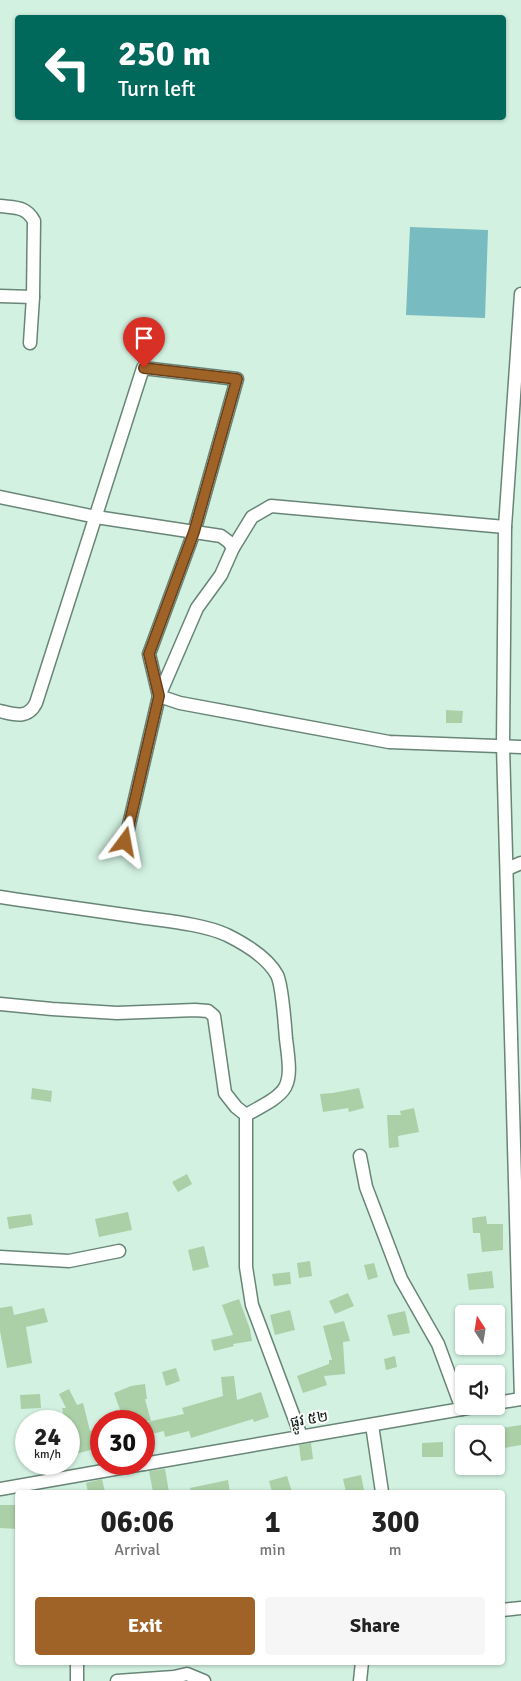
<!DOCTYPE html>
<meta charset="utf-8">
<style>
:root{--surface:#fff;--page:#f6f6f6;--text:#222;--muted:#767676;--accent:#a06327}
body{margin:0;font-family:Signika,"Noto Sans Khmer",sans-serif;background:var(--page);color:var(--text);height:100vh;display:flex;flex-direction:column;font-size:19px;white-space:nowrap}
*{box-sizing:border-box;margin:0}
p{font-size:16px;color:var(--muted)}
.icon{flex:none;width:28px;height:28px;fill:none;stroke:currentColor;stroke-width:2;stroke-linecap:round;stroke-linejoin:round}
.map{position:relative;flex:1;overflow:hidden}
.drawer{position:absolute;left:15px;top:1490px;width:490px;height:175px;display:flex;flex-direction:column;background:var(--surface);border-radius:5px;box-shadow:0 1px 4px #0004}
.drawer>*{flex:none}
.banner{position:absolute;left:15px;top:15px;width:491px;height:105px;border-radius:5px;box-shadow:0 1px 4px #0004;background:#00695c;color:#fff;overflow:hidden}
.needle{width:32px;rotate:348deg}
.buttons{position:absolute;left:455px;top:1305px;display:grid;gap:10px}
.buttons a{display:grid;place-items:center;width:50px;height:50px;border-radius:5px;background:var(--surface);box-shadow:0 1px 4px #0004;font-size:25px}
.speed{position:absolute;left:15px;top:1410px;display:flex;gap:10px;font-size:25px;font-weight:700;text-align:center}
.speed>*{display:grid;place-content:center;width:65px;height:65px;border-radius:50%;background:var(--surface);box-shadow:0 1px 4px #0004;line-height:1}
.speed small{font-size:12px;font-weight:400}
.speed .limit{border:8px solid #d22;background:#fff;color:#111}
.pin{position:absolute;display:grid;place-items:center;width:42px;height:42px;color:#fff;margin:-51px -21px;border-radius:50% 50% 50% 0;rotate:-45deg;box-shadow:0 0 5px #0007}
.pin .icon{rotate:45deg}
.me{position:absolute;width:55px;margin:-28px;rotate:13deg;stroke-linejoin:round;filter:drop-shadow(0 0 4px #0008)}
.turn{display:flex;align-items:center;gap:18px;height:105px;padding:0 20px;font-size:22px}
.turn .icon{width:65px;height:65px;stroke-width:2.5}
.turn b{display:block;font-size:35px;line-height:42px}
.eta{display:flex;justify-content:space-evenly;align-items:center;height:85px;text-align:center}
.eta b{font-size:30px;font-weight:700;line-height:35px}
.action{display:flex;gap:10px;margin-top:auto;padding:10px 20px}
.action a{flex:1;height:58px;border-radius:5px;background:var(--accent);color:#fff;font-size:20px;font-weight:700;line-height:58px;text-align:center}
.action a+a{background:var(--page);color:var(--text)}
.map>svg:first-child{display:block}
</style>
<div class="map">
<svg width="521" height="1681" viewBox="0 0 521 1681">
<rect width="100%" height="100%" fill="#d2f1e1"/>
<path fill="#78bbc1" d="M 410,227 L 488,230 L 485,318 L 406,315 Z"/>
<g fill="#abd0a7">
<path d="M 446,710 L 463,711 L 462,723 L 446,723 Z"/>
<path d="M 32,1088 L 52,1091 L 51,1102 L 31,1099 Z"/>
<path d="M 359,1088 L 364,1108 L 349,1112 L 348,1108 L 323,1112 L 320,1094 L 333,1093 Z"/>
<path d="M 414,1108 L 419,1132 L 398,1136 L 399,1147 L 389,1148 L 387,1115 L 401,1115 L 400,1111 Z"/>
<path d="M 187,1174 L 192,1184 L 178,1192 L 172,1182 Z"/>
<path d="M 128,1212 L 132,1230 L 99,1237 L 95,1219 Z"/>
<path d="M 31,1214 L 33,1225 L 9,1229 L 7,1217 Z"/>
<path d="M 486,1216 L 487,1224 L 503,1224 L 503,1250 L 482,1252 L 480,1233 L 473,1233 L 472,1218 Z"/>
<path d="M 204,1246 L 209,1267 L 193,1271 L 188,1250 Z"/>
<path d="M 310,1261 L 312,1276 L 299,1278 L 297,1263 Z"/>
<path d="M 374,1263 L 378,1277 L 368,1280 L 364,1265 Z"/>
<path d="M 492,1271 L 494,1288 L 469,1290 L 467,1274 Z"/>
<path d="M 290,1272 L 291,1284 L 274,1286 L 272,1274 Z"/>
<path d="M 348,1293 L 354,1306 L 335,1314 L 329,1301 Z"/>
<path d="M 239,1299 L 250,1329 L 252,1341 L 233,1344 L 234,1346 L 214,1351 L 211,1340 L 233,1335 L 222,1305 Z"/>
<path d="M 12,1306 L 14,1315 L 44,1308 L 48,1322 L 26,1327 L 32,1363 L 7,1368 L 0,1331 L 0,1308 Z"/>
<path d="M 290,1310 L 295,1330 L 275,1335 L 270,1315 Z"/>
<path d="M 405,1311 L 410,1333 L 393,1336 L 387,1315 Z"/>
<path d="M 344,1321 L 350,1341 L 343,1342 L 345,1374 L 324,1376 L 327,1385 L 303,1393 L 297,1376 L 329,1364 L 329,1360 L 332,1360 L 323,1326 Z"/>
<path d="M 395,1356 L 397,1367 L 386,1370 L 384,1359 Z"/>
<path d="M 176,1368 L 180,1381 L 166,1386 L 162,1372 Z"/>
<path d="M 234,1376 L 237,1400 L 261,1392 L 269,1417 L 254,1422 L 253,1419 L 191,1438 L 189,1431 L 165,1437 L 164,1431 L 144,1436 L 144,1423 L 151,1421 L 124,1421 L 114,1393 L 131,1386 L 145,1384 L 147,1399 L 145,1399 L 151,1421 L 184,1414 L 182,1408 L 223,1396 L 221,1377 Z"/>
<path d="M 69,1389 L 77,1405 L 83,1403 L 90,1431 L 101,1426 L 101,1447 L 72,1455 L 69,1444 L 69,1421 L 65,1421 L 62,1408 L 66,1408 L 59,1394 Z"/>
<path d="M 40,1394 L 41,1408 L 21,1409 L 20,1395 Z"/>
<path d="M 521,1425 L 521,1445 L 504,1448 L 502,1428 Z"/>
<path d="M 443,1442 L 443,1457 L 422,1457 L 422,1443 Z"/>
<path d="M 311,1443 L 313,1459 L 301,1461 L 299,1445 Z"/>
<path d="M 165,1469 L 169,1492 L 153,1492 L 149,1471 Z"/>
<path d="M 361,1475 L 364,1490 L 346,1492 L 343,1479 Z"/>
<path d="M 287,1476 L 292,1492 L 272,1492 L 269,1481 Z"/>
<path d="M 102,1479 L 105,1492 L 88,1492 L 86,1483 Z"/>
<path d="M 228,1480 L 230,1492 L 191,1492 L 190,1488 Z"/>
<path d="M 0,1505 L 18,1505 L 18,1529 L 0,1528 Z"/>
</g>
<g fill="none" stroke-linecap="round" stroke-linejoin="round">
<g stroke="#698577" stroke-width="15">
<g id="minor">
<path d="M 0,206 C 15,208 26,206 34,221 L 33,297 L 30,343"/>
<path d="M 0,296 L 33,297"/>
<path d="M 0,497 L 96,517 L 221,536 L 229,542 L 233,548"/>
<path d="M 0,711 C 15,715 28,719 36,703 L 143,368 L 237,379 L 194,532 L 149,654 L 159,696 L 180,703 L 389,742 L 521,747"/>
<path d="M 125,842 L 159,696 L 197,608 L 221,575 L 233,548 L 252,517 L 271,506 L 505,527"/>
<path d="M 507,869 L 521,863"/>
<path d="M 0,897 C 46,904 92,910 139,917 C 166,921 203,924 227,935 C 245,944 268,958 277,975 C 282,984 285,1026 286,1039 C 293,1090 290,1091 246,1115 L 236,1107 L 225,1093 L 214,1016 L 208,1011 L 195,1010 L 117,1013 L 52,1009 L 0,1004"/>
<path d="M 246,1115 L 246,1267 L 252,1305 L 301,1436"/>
<path d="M 360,1156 L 366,1187 L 401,1279 L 438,1344 L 462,1409"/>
<path d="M 0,1257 L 69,1261 L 119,1251"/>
<path d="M 521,1399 L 503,746 L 505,527 L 521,294"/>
<path d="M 496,1403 L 521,1399"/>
<path d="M 372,1425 L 382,1492"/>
<path d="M 144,1464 L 479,1406"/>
<path d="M 0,1489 L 143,1464"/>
<path d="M 502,1610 L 521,1608"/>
<path d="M 77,1662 L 77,1681"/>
<path d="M 117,1681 L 174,1677 L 187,1674 L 204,1681"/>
<path d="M 360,1681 L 362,1662"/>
</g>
</g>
<use href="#minor" stroke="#fff" stroke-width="12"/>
</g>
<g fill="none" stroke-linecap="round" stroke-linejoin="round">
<g stroke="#684019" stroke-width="12">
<path id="route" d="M 125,842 L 159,696 L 149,654 L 194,532 L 237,379 L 144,368"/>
</g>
<use href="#route" stroke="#a06327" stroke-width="9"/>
</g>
<g text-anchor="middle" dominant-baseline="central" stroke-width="4" stroke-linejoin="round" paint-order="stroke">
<g font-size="15" fill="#121e18" stroke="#fff">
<text transform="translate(309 1419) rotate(-10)">ផ្លូវ ៥២</text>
</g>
</g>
</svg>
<div class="buttons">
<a><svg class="needle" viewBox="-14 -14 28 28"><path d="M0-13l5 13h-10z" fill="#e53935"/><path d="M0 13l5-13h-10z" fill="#767676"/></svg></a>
<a><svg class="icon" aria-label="sound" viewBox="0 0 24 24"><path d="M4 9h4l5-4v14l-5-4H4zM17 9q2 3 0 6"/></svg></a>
<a><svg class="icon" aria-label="search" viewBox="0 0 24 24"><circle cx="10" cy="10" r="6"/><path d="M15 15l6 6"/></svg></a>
</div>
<div class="speed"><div>24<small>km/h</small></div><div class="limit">30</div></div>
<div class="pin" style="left:144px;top:368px;background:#d93025"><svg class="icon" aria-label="arrive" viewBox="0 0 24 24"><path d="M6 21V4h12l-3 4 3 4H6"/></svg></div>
<svg class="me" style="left:125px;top:842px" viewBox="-20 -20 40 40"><path d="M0-17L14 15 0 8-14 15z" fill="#a06327" stroke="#fff" stroke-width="4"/></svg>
<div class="banner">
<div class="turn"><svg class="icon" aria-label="left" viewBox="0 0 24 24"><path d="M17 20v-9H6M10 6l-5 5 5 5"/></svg><div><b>250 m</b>Turn left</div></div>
</div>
<section class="drawer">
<div class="eta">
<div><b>06:06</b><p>Arrival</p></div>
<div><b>1</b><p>min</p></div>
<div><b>300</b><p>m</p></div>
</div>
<div class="action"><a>Exit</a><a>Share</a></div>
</section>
</div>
